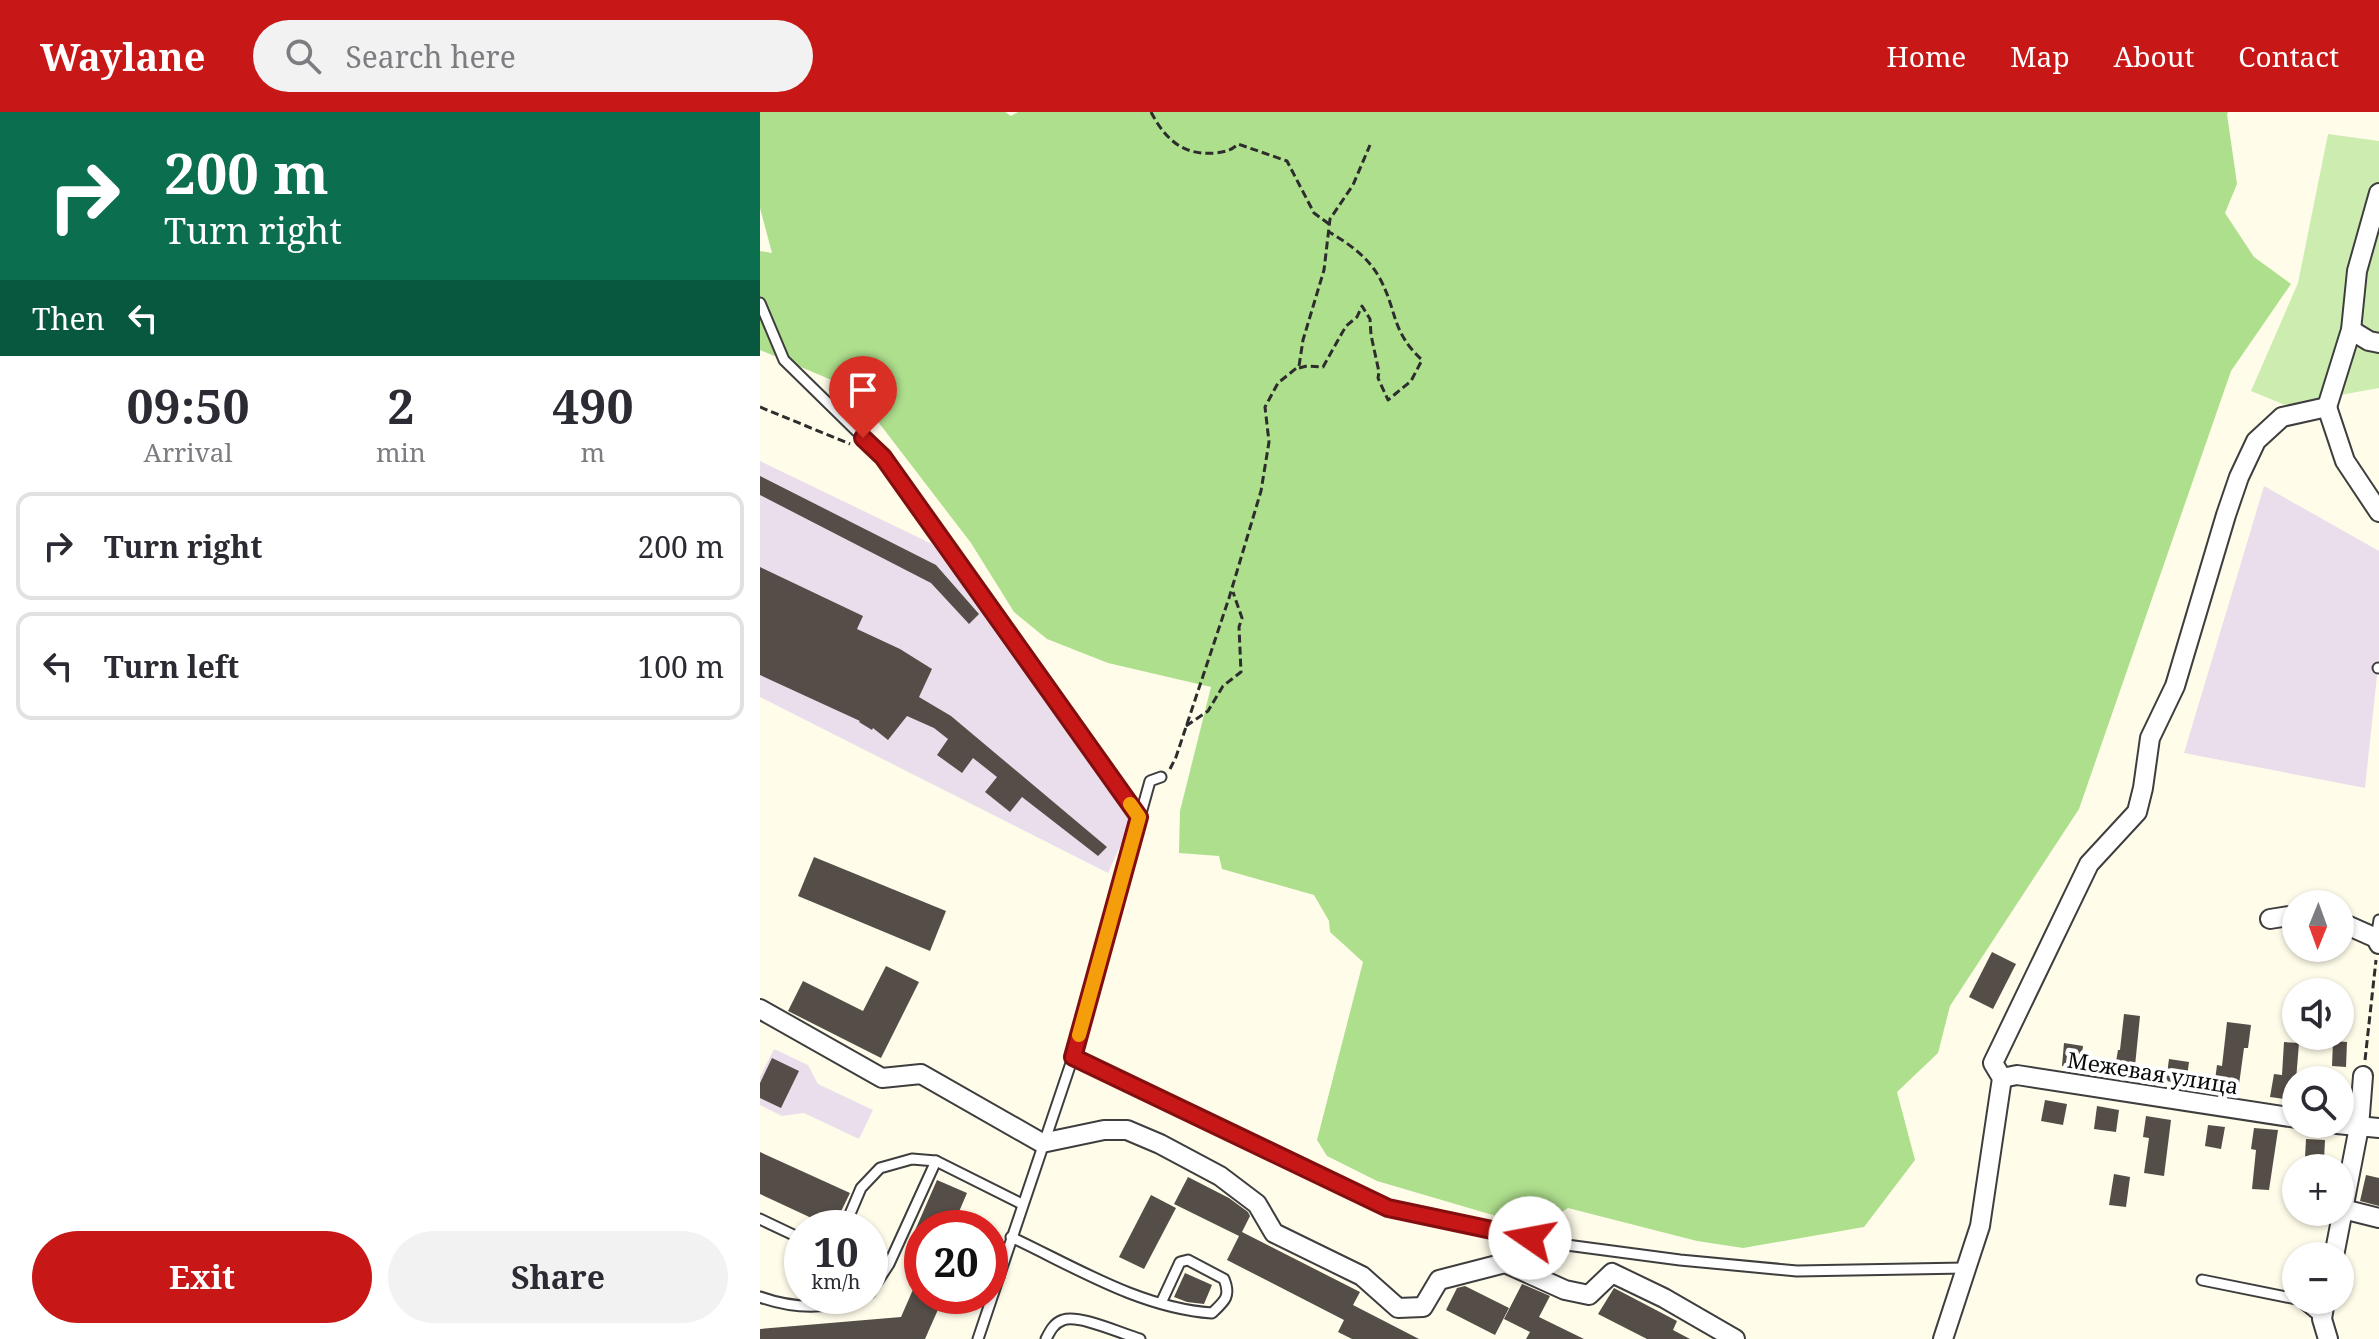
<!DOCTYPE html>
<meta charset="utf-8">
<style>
:root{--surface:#fff;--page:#f2f2f3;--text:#2b2b33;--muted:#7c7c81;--line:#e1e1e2;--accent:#c81717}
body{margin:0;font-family:"Noto Serif",serif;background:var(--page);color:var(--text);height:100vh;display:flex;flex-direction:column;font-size:30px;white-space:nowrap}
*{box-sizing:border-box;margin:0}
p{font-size:26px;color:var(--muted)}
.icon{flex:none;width:44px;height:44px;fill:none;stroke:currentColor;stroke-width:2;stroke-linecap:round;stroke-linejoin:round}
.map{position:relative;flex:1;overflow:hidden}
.sheet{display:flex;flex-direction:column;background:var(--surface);width:760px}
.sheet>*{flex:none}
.top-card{background:#0b6e4f;color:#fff;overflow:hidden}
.needle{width:52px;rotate:181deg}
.tools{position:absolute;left:1522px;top:778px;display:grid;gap:16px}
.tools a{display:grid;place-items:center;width:72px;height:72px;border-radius:50%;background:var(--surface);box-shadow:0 2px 6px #0004;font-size:40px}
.speed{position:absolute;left:24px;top:1098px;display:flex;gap:16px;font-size:40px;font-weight:700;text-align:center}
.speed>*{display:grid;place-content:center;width:104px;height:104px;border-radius:50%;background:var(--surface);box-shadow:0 2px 6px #0004;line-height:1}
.speed small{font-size:20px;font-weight:400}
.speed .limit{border:12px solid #d22;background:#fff;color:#111}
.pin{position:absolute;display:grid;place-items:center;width:68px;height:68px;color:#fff;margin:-82px -34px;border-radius:50% 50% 50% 0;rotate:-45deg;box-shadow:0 0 8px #0007}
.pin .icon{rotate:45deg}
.me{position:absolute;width:88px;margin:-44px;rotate:282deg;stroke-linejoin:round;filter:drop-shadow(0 0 6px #0008)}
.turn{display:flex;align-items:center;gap:28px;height:168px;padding:0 32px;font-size:36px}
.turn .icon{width:104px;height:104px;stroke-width:2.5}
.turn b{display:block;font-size:56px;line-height:68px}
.then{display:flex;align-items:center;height:76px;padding:0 32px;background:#0003;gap:16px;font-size:30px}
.eta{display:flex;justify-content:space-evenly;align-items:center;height:136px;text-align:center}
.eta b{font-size:48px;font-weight:700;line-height:56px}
.button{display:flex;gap:16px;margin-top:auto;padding:16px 32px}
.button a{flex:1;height:92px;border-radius:48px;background:var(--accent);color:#fff;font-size:32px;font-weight:700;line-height:92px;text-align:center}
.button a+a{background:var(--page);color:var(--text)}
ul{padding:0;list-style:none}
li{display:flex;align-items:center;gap:24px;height:108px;margin:0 16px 12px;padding:0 16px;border:4px solid var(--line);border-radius:16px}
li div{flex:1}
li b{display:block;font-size:30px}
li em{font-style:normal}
header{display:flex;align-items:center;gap:48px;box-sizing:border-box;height:112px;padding:0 40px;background:var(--accent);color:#fff}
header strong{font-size:38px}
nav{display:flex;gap:44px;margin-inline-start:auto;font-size:28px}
.search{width:560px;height:72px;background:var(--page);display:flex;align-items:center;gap:20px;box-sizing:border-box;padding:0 28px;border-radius:44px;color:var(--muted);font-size:30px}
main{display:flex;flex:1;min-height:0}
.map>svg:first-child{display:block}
</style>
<header>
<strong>Waylane</strong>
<div class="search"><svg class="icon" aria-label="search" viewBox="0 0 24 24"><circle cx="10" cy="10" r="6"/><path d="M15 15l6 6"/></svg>Search here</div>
<nav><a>Home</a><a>Map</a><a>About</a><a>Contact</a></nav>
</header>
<main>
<section class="sheet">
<div class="top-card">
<div class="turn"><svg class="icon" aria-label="right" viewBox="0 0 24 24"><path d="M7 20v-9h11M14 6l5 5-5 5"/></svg><div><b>200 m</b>Turn right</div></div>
<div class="then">Then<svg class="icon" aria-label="left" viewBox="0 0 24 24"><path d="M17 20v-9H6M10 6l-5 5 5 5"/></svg></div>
</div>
<div class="eta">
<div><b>09:50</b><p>Arrival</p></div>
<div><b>2</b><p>min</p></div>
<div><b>490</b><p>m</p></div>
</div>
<ul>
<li><svg class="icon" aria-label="right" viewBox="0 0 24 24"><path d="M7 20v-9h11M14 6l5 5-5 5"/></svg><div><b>Turn right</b></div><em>200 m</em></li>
<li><svg class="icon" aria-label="left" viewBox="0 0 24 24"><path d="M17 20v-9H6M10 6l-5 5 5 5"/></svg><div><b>Turn left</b></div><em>100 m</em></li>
</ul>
<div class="button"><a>Exit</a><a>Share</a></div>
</section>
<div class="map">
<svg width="1619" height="1227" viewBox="0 0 1619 1227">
<rect width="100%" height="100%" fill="#fffcea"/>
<g fill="#ebdeec">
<path d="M 0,349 L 172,432 L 373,706 L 348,761 L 0,585 Z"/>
<path d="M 1504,374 L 1619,439 L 1619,545 L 1605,676 L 1424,641 Z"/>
<path d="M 14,937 L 48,953 L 58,972 L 113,998 L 99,1027 L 44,1001 L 22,1004 L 0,993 L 0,965 Z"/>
</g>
<path fill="#cdedb0" d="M 1568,22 L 1619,29 L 1619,276 L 1525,293 L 1491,279 L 1538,171 Z"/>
<path fill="#aedf8d" d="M 0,0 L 245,0 L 251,4 L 258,0 L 1468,0 L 1467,2 L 1477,72 L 1465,101 L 1494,145 L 1531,172 L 1471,259 L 1319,697 L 1190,894 L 1178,941 L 1137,980 L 1155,1048 L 1104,1115 L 983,1136 L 937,1129 L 808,1096 L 777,1116 L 617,1069 L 567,1044 L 557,1028 L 603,850 L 570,820 L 569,809 L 554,783 L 462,757 L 459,744 L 419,741 L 420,699 L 451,575 L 348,551 L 287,527 L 254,500 L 211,431 L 93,277 L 0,238 L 0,139 L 12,141 L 0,96 Z"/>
<g fill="#554d47">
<path d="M 0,364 L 176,453 L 219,502 L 209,512 L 171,471 L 0,383 Z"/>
<path d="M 0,455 L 103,504 L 97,517 L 140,537 L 172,557 L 159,585 L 191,604 L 347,735 L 338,744 L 262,685 L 250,700 L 225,680 L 237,665 L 213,646 L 202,661 L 177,643 L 188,627 L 174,616 L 147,604 L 128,628 L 113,616 L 112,618 L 99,610 L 100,609 L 0,563 Z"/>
<path d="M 54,745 L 186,799 L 170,839 L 38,784 Z"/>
<path d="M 1232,840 L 1256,852 L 1233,897 L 1209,885 Z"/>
<path d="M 126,854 L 159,870 L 121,946 L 28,899 L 43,869 L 103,899 Z"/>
<path d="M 1364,902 L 1380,904 L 1374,964 L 1354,961 L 1358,938 L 1360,938 Z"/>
<path d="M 1467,910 L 1491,913 L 1488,936 L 1484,936 L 1478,980 L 1454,976 L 1457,953 L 1462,954 Z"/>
<path d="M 1573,929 L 1587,930 L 1586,955 L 1572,954 Z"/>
<path d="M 1524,930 L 1539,931 L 1536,968 L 1531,988 L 1510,985 L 1514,962 L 1522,963 Z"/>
<path d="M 1304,931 L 1323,934 L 1320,956 L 1302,954 Z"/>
<path d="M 12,946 L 39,959 L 21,996 L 0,986 L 0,971 Z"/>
<path d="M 1409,947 L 1429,950 L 1426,972 L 1406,969 Z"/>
<path d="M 1285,988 L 1307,992 L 1303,1013 L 1281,1009 Z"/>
<path d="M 1337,994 L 1359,998 L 1356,1020 L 1334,1017 Z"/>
<path d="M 1386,1004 L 1411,1008 L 1404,1064 L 1384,1061 L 1389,1026 L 1383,1025 Z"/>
<path d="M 1448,1013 L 1465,1015 L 1461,1037 L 1445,1034 Z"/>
<path d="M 1494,1016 L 1518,1018 L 1509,1078 L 1492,1077 L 1496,1038 L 1491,1037 Z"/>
<path d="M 1546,1027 L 1565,1028 L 1564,1048 L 1545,1046 Z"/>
<path d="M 0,1040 L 90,1081 L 73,1116 L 0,1082 Z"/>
<path d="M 1354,1062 L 1370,1065 L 1366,1095 L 1349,1093 Z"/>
<path d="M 1606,1063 L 1619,1066 L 1619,1094 L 1600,1089 Z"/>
<path d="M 428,1065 L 469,1086 L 488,1100 L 490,1104 L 482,1120 L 600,1180 L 593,1193 L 659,1227 L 592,1227 L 578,1220 L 584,1208 L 467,1148 L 479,1124 L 414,1092 Z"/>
<path d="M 177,1068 L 207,1081 L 192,1116 L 162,1116 L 162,1146 L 146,1139 Z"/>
<path d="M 391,1083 L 416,1096 L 384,1157 L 359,1145 Z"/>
<path d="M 162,1157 L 162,1184 L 184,1184 L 165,1227 L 0,1227 L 0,1217 L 141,1205 Z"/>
<path d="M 425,1161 L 452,1173 L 444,1192 L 427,1190 L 414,1185 Z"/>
<path d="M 762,1172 L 790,1184 L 779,1205 L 824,1227 L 766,1227 L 770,1220 L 744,1207 Z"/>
<path d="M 705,1174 L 749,1196 L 735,1223 L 686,1198 L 697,1176 Z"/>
<path d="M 854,1176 L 917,1209 L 913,1218 L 930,1227 L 887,1227 L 838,1202 Z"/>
</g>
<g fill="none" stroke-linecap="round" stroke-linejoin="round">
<g stroke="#3e3e3e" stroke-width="13">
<g id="lane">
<path d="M 0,191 L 24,248 L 123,345 L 379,705"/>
<path d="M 1618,556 L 1619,556"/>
<path d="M 1616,826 L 1619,808"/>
<path d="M 313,945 L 628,1096 L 799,1132 L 920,1148 L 1037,1159 L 1205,1156"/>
<path d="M 0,1107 L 42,1127"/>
<path d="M 84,1116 L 101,1076 L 120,1056 L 152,1047 L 176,1049 L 262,1092"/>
<path d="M 251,1125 C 315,1155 380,1196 452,1201 C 465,1189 471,1184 464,1167 L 428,1148 L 420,1150 L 401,1191"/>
<path d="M 1442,1168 L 1536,1187"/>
<path d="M 110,1181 L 129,1152 L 176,1049"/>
<path d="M 0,1185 C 34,1197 68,1198 102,1184"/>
<path d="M 1539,1188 L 1561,1206"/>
<path d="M 218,1227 L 313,945 L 390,669 L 401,665"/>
<path d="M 286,1227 C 290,1219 294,1211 303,1208 C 319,1202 362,1222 380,1227"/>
</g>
</g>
<g stroke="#3e3e3e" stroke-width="22">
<g id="street">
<path d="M 1591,218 L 1609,229 L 1619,231"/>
<path d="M 1567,295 L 1591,218 L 1597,159 L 1619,81"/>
<path d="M 1567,295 L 1585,349 L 1619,400"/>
<path d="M 1510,807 L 1536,803"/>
<path d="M 1580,810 L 1616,826 L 1619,832"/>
<path d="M 0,897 L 122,966 L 161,962 L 282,1031 L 344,1018 L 367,1018 L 400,1032 L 460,1064 L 497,1092 L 514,1121 L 602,1164 L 638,1196 L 663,1195 L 679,1168 L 745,1151 L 805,1178 L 829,1183 L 852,1161 L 904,1186 L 975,1227"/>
<path d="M 1242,966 L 1257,963 L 1536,1006"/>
<path d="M 1577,1012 L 1619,1016"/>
<path d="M 1583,1097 L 1619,1106"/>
<path d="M 1574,1144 L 1599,1015 L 1603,964"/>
<path d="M 1565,1188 L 1562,1207 L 1568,1227"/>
<path d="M 1183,1227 L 1220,1114 L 1242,966 L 1233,951 L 1329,752 L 1377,700 L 1383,676 L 1390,626 L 1415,574 L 1466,403 L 1479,365 L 1496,329 L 1522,305 L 1567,295"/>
</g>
</g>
<g stroke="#2d2d2d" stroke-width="3" stroke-dasharray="8 4" stroke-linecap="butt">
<path d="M 391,0 C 405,27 423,44 455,41 C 464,40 471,39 478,32 L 527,49 L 554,101 L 569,112"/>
<path d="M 539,256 L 547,254 L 563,255 L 586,214 L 597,205 L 602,194 L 610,207 L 611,223 L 619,260 L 618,266 L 628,288 L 651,269 L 662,248 C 630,218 638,199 619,165 C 608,145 588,131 569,120"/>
<path d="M 0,295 L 90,332"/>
<path d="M 426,614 L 448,599 L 463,574 L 481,560 L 479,515 L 482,506 L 473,480"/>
<path d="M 410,657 L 416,645 L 469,486 L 501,379 L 509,330 L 505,295 L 518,271 L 539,254 L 543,228 L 564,158 L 570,107 L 593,73 L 610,33"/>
<path d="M 1605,948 L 1616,848"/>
</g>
<use href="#lane" stroke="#fff" stroke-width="9"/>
<use href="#street" stroke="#fff" stroke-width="18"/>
</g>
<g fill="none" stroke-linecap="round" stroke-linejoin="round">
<g stroke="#820f0f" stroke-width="20">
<path id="route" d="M 103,326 L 123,345 L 379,705 L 313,945 L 628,1096 L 770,1126"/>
</g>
<use href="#route" stroke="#c81717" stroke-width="14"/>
<path stroke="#f59e0b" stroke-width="14" d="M 319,923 L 379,705 L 370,692"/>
</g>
<g text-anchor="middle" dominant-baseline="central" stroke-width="8" stroke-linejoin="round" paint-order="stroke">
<g font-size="22" fill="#0b0b0b" stroke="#fff">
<text transform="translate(1393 960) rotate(9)">Межевая улица</text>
</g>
</g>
</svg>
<div class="tools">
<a><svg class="needle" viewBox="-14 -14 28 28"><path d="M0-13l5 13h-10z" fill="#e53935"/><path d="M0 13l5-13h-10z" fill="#7c7c81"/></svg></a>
<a><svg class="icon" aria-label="sound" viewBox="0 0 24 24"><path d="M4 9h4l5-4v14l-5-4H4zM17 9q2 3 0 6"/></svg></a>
<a><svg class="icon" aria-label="search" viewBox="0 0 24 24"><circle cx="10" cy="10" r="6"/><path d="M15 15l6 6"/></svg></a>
<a>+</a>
<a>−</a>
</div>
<div class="speed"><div>10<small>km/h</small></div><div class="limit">20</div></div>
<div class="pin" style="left:103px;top:326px;background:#d93025"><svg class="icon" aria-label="arrive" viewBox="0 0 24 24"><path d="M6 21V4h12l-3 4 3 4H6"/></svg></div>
<svg class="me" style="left:770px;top:1126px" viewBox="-20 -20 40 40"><circle r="19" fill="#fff"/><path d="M0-13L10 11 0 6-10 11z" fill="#c81717"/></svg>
</div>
</main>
